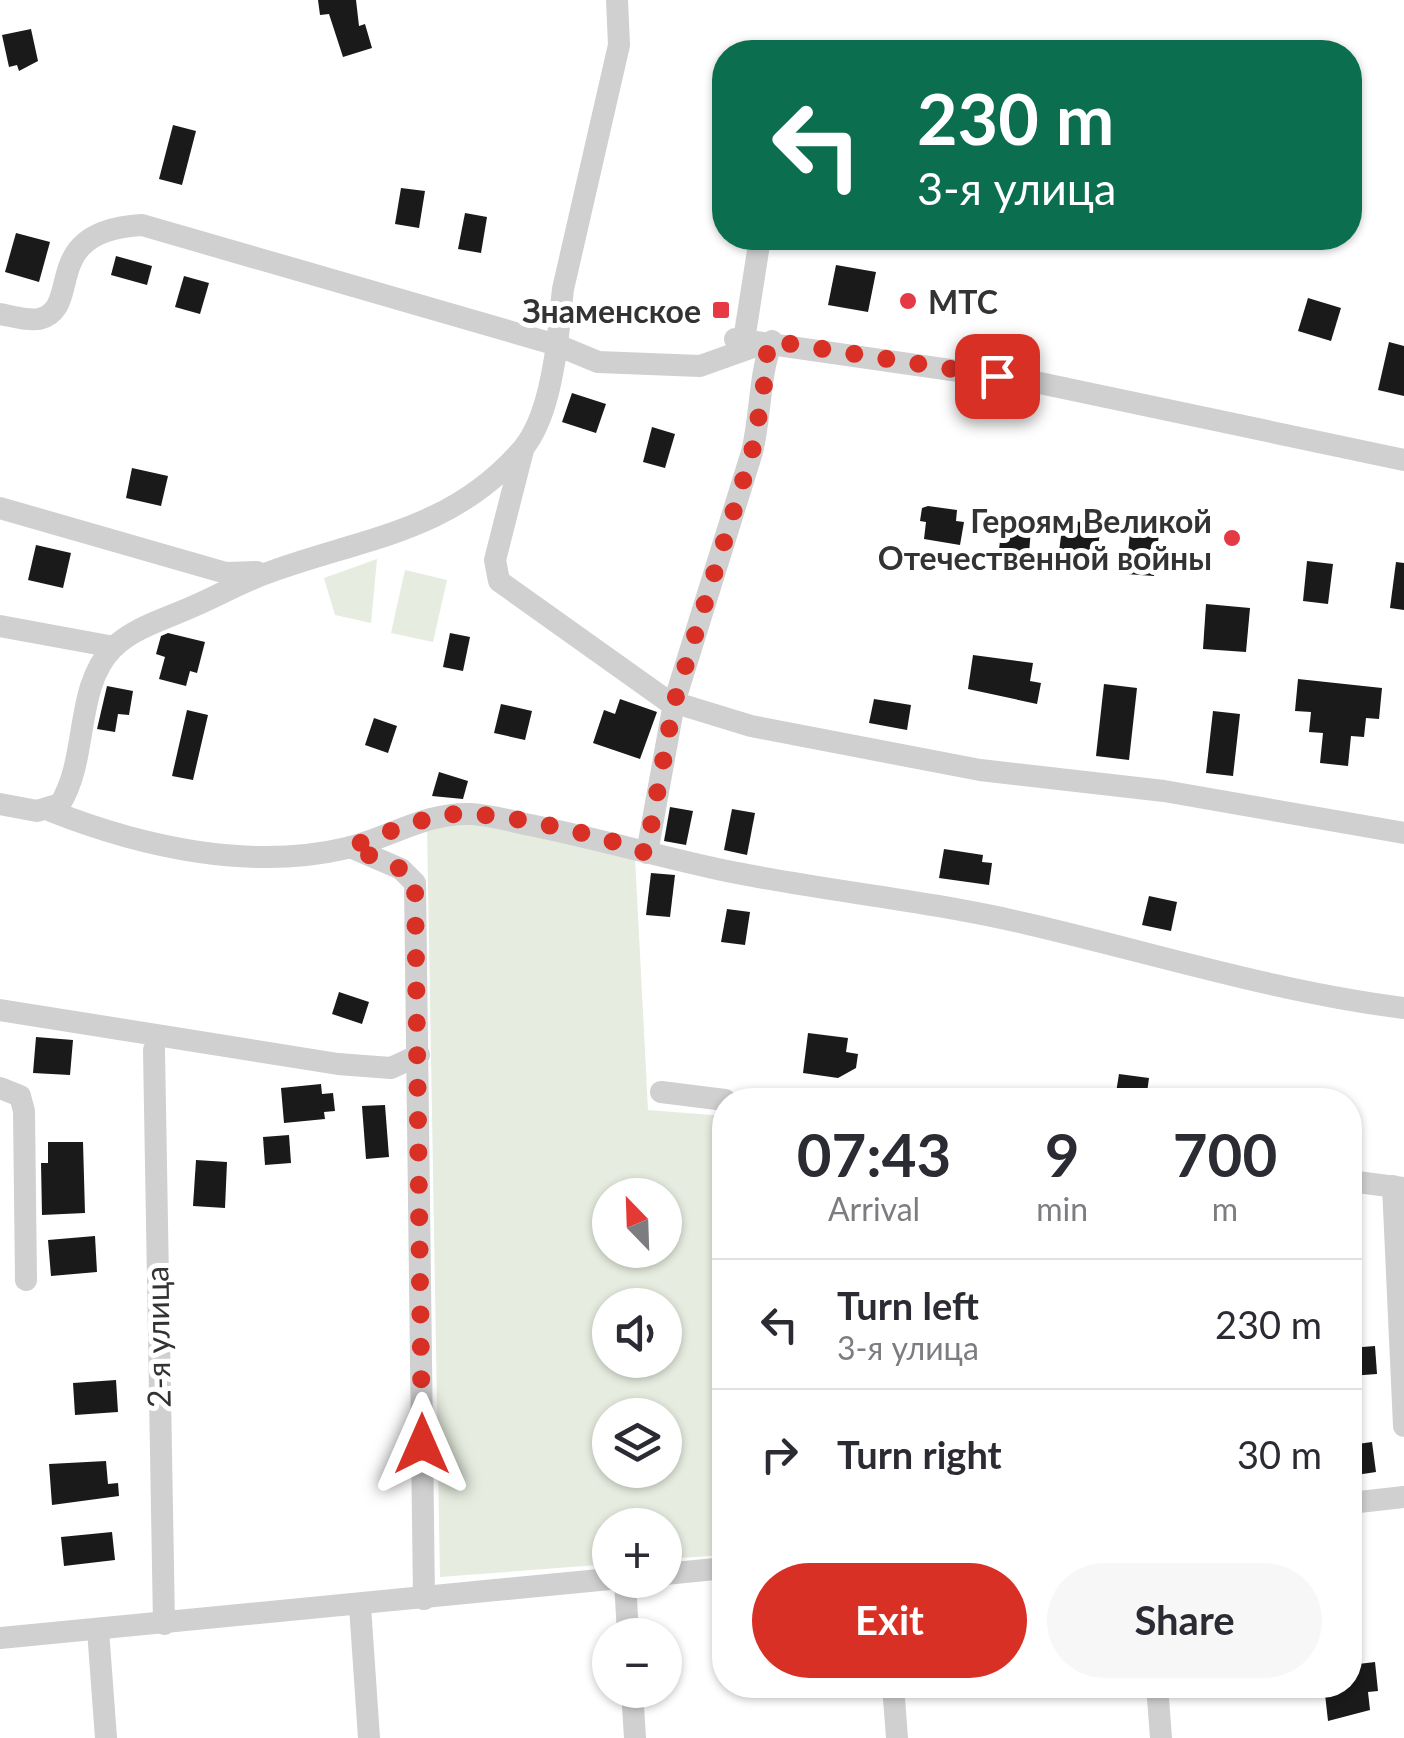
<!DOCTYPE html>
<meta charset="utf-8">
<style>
:root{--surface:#fff;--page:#f7f7f7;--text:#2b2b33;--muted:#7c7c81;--line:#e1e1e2;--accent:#d93025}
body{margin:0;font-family:Lato,sans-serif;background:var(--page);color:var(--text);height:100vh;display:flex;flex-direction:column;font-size:38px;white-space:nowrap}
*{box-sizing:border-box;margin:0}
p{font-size:32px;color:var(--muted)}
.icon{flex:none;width:55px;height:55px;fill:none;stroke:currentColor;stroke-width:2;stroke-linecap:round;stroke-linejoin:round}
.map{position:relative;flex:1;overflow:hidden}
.drawer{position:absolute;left:712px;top:1088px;width:650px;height:610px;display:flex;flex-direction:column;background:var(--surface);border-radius:40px;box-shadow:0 2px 8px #0004}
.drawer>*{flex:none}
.hud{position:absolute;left:712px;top:40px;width:650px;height:210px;border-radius:40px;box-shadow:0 2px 8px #0004;background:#0b6e4f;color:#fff;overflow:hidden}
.needle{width:65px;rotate:337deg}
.buttons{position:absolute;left:592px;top:1178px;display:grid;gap:20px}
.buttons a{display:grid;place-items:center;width:90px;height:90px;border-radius:50%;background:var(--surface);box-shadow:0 2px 8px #0004;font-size:50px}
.pin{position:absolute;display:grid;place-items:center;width:85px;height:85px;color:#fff;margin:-42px;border-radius:20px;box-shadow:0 5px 15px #0006}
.me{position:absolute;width:110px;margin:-55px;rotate:0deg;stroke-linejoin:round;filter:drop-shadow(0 0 8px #0008)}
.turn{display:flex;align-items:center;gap:35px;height:210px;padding:0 40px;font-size:45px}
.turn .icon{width:130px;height:130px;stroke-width:2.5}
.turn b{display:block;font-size:70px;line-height:85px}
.eta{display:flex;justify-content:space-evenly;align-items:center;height:170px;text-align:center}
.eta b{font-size:60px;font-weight:700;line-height:70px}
.action{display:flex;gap:20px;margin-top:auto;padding:20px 40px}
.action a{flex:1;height:115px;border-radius:60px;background:var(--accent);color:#fff;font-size:40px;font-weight:700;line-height:115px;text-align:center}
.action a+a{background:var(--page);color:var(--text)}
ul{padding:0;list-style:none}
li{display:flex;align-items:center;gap:30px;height:130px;padding:0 40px;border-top:2px solid var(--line)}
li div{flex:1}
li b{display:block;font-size:38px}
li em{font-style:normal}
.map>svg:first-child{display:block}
</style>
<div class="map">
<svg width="1404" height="1738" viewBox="0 0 1404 1738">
<rect width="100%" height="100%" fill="#fff"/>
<g fill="#e6ecdf" fill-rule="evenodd">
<path d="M 377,559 L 371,623 L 335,615 L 324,578 Z"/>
<path d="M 405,570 L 447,580 L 433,642 L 391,633 Z"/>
<path d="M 427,824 L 489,824 L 635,857 L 648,1110 L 725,1116 L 725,1555 L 665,1559 L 665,1525 L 610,1525 L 610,1564 L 440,1577 ZM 610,1195 L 665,1195 L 665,1250 L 610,1250 ZM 610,1305 L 665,1305 L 665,1360 L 610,1360 ZM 610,1415 L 665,1415 L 665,1470 L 610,1470 Z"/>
</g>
<g fill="#1a1a1a">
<path d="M 318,0 L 356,0 L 359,26 L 365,24 L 372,48 L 343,57 L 329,14 L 320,15 Z"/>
<path d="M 31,29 L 38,61 L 19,71 L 17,65 L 9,67 L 2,35 Z"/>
<path d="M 173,125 L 196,131 L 182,185 L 159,179 Z"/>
<path d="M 401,188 L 425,191 L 419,228 L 395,224 Z"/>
<path d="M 465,213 L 487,217 L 481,253 L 458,249 Z"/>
<path d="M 16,233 L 50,242 L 39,282 L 5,272 Z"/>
<path d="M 116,256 L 152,266 L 147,285 L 111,275 Z"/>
<path d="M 836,265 L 876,272 L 868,312 L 828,305 Z"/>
<path d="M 184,276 L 209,283 L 200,314 L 175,307 Z"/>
<path d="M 1308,298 L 1341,308 L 1331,341 L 1298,331 Z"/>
<path d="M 1389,342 L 1404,346 L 1404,396 L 1378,390 Z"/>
<path d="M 572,393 L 606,404 L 596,433 L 562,422 Z"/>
<path d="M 652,427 L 675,434 L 665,468 L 643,462 Z"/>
<path d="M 132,468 L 168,476 L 161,506 L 126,498 Z"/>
<path d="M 928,506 L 957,510 L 956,521 L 964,522 L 960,545 L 924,539 L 926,522 L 920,521 L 922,508 Z"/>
<path d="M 1003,514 L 1032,517 L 1029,553 L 999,550 Z"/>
<path d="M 1063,520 L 1101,524 L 1096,564 L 1058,560 Z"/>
<path d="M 1131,522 L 1160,525 L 1154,576 L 1126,574 Z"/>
<path d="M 36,545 L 71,553 L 63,588 L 28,580 Z"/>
<path d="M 1307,561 L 1333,564 L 1328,604 L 1303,601 Z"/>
<path d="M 1396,562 L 1404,563 L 1404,610 L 1390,608 Z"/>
<path d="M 1206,604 L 1250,608 L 1246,652 L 1203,649 Z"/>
<path d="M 168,633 L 205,642 L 197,673 L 190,671 L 186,686 L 159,679 L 165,657 L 156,654 L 161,636 Z"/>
<path d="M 450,633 L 470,637 L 463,671 L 443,667 Z"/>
<path d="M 973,655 L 1033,663 L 1030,681 L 1041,683 L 1037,704 L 968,689 Z"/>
<path d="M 1298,679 L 1382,688 L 1379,719 L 1366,718 L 1364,737 L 1351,736 L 1348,766 L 1320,763 L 1323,733 L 1309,732 L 1311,712 L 1295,711 Z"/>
<path d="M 1104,684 L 1137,688 L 1129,760 L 1096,756 Z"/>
<path d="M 107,686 L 133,691 L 129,715 L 118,714 L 115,732 L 97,729 Z"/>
<path d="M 620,699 L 657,712 L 640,759 L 593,743 L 604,710 L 615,714 Z"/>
<path d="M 874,699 L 911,705 L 907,730 L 869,723 Z"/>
<path d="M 501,704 L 532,711 L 525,740 L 494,733 Z"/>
<path d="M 187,710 L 208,715 L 193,780 L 172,776 Z"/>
<path d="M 1213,711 L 1240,714 L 1233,776 L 1206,773 Z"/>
<path d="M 374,718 L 397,726 L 388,753 L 365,745 Z"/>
<path d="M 439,772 L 468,781 L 463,799 L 432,796 Z"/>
<path d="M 670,807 L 693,811 L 686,845 L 664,841 Z"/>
<path d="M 732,809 L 755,813 L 747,855 L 724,850 Z"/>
<path d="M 944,849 L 983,855 L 982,862 L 992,863 L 989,885 L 939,878 Z"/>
<path d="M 651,873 L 675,875 L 670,917 L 646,915 Z"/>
<path d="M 1149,896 L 1177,902 L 1171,931 L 1142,925 Z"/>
<path d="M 727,909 L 750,912 L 745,945 L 721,942 Z"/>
<path d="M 339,992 L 369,1002 L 362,1024 L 332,1014 Z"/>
<path d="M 808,1033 L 848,1038 L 846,1052 L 858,1054 L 856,1068 L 838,1078 L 803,1073 Z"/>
<path d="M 36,1037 L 73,1040 L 70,1075 L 33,1073 Z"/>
<path d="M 1119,1074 L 1149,1078 L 1146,1100 L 1115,1099 Z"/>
<path d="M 321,1084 L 322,1094 L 333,1093 L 335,1111 L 324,1112 L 325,1119 L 284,1123 L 281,1088 Z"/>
<path d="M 385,1105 L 389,1157 L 366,1159 L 362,1106 Z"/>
<path d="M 289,1135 L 291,1163 L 265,1165 L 263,1137 Z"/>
<path d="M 48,1142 L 83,1142 L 85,1213 L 42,1215 L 41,1163 L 48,1163 Z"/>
<path d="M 196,1160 L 227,1162 L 225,1208 L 193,1206 Z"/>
<path d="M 95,1236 L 97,1272 L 51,1276 L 48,1240 Z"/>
<path d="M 1375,1346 L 1377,1374 L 1350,1376 L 1350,1348 Z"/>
<path d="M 116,1380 L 118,1412 L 75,1415 L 73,1383 Z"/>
<path d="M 1372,1442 L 1376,1472 L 1356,1475 L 1355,1468 L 1350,1469 L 1350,1445 Z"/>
<path d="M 106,1461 L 108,1484 L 118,1483 L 119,1496 L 52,1505 L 49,1464 Z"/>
<path d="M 112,1532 L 115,1560 L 64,1566 L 61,1537 Z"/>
<path d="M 1375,1662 L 1378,1691 L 1368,1692 L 1370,1710 L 1328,1721 L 1324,1685 L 1350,1685 L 1350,1665 Z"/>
</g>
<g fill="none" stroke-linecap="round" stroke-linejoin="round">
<g stroke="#d0d0d0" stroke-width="22">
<path d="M 617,0 L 619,45 L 563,289 L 557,345 L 598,362 L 700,366 L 759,345"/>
<path d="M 0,314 C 12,316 26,321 39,319 C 85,308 36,231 142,225 L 557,345 C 552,379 544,426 520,452 C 449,532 363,538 270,572 C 244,581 219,595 194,606 C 168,618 134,627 113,648 C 74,687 89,758 60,804 L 37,811 L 0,804"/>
<path d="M 735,339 L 1035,382 L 1404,460"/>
<path d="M 744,340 L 760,238"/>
<path d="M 523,450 L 495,560 L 499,581 L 666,700 L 751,726 L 980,770 L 1164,791 L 1404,833"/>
<path d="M 0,508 L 226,573 L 257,572"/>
<path d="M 0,626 L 114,647"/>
<path d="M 51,811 C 142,847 250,871 347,848 C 389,838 426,812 471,814 C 490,815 511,821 530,825 C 595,838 657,856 722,870 C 823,891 927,900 1028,924 C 1153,953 1276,992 1404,1008"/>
<path d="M 350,847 L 401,869 L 415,883 L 424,1599"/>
<path d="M 647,853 L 674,703 L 752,452 C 761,415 759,375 772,341"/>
<path d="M 0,1010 L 338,1064 L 391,1068 L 419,1055"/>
<path d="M 154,1050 L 164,1624"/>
<path d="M 0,1088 L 20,1096 L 24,1111 L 26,1280"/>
<path d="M 661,1092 L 725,1100"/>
<path d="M 1350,1181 L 1404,1188"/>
<path d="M 1393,1186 L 1404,1426"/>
<path d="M 1350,1503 L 1404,1497"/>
<path d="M 665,1574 L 725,1568"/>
<path d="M 625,1580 L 628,1635"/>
<path d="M 360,1606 L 369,1738"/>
<path d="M 98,1630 L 106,1738"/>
<path d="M 0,1638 L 610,1579"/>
<path d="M 893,1685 L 897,1738"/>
<path d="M 1157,1685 L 1161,1738"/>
<path d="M 632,1690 L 635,1738"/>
</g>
</g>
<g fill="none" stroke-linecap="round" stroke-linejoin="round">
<path stroke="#d93025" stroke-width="18" stroke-dasharray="0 32.4" d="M 422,1444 L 415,883 L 401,869 L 350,847 C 381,835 414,820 447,815 C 489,808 606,836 646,853 L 674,703 L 752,452 L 764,388 L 763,364 L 772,341 L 997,376"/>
</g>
<g fill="#e63946" stroke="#fff" stroke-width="4">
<circle cx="908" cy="301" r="10"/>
<rect x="711" y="300" width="20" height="20" rx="5"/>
<circle cx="1232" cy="538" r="10"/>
</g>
<g text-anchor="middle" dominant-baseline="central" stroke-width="10" stroke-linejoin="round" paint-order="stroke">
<g font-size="32" font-weight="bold" fill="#333" stroke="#fff" text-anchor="end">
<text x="928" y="301" text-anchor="start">МТС</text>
<text x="701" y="310">Знаменское</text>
<text x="1212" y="520">Героям Великой<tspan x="1212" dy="37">Отечественной войны</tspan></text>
</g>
<g font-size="32" fill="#333" stroke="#fff">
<text transform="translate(157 1337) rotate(-91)">2-я улица</text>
</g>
</g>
</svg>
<div class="buttons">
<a><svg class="needle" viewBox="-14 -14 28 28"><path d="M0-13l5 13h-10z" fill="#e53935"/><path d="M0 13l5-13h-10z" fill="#7c7c81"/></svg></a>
<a><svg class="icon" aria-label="sound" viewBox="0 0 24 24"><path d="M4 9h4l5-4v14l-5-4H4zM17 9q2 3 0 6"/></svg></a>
<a><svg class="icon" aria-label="layers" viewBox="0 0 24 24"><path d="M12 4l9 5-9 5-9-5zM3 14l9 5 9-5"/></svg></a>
<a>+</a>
<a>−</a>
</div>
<div class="pin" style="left:997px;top:376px;background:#d93025"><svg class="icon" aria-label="arrive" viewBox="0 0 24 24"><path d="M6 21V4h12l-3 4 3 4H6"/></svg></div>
<svg class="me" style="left:422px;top:1444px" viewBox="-20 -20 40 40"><path d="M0-17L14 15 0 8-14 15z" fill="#d93025" stroke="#fff" stroke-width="4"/></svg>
<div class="hud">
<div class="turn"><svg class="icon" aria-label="left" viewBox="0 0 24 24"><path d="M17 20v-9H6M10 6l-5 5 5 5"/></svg><div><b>230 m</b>3-я улица</div></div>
</div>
<section class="drawer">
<div class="eta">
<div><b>07:43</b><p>Arrival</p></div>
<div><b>9</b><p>min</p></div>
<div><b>700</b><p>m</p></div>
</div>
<ul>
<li><svg class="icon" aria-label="left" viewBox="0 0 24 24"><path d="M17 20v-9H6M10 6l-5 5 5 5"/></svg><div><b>Turn left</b><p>3-я улица</p></div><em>230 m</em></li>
<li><svg class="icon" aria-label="right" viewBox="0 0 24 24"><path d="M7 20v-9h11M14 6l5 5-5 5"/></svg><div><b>Turn right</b></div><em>30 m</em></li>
</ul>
<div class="action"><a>Exit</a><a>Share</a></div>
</section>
</div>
